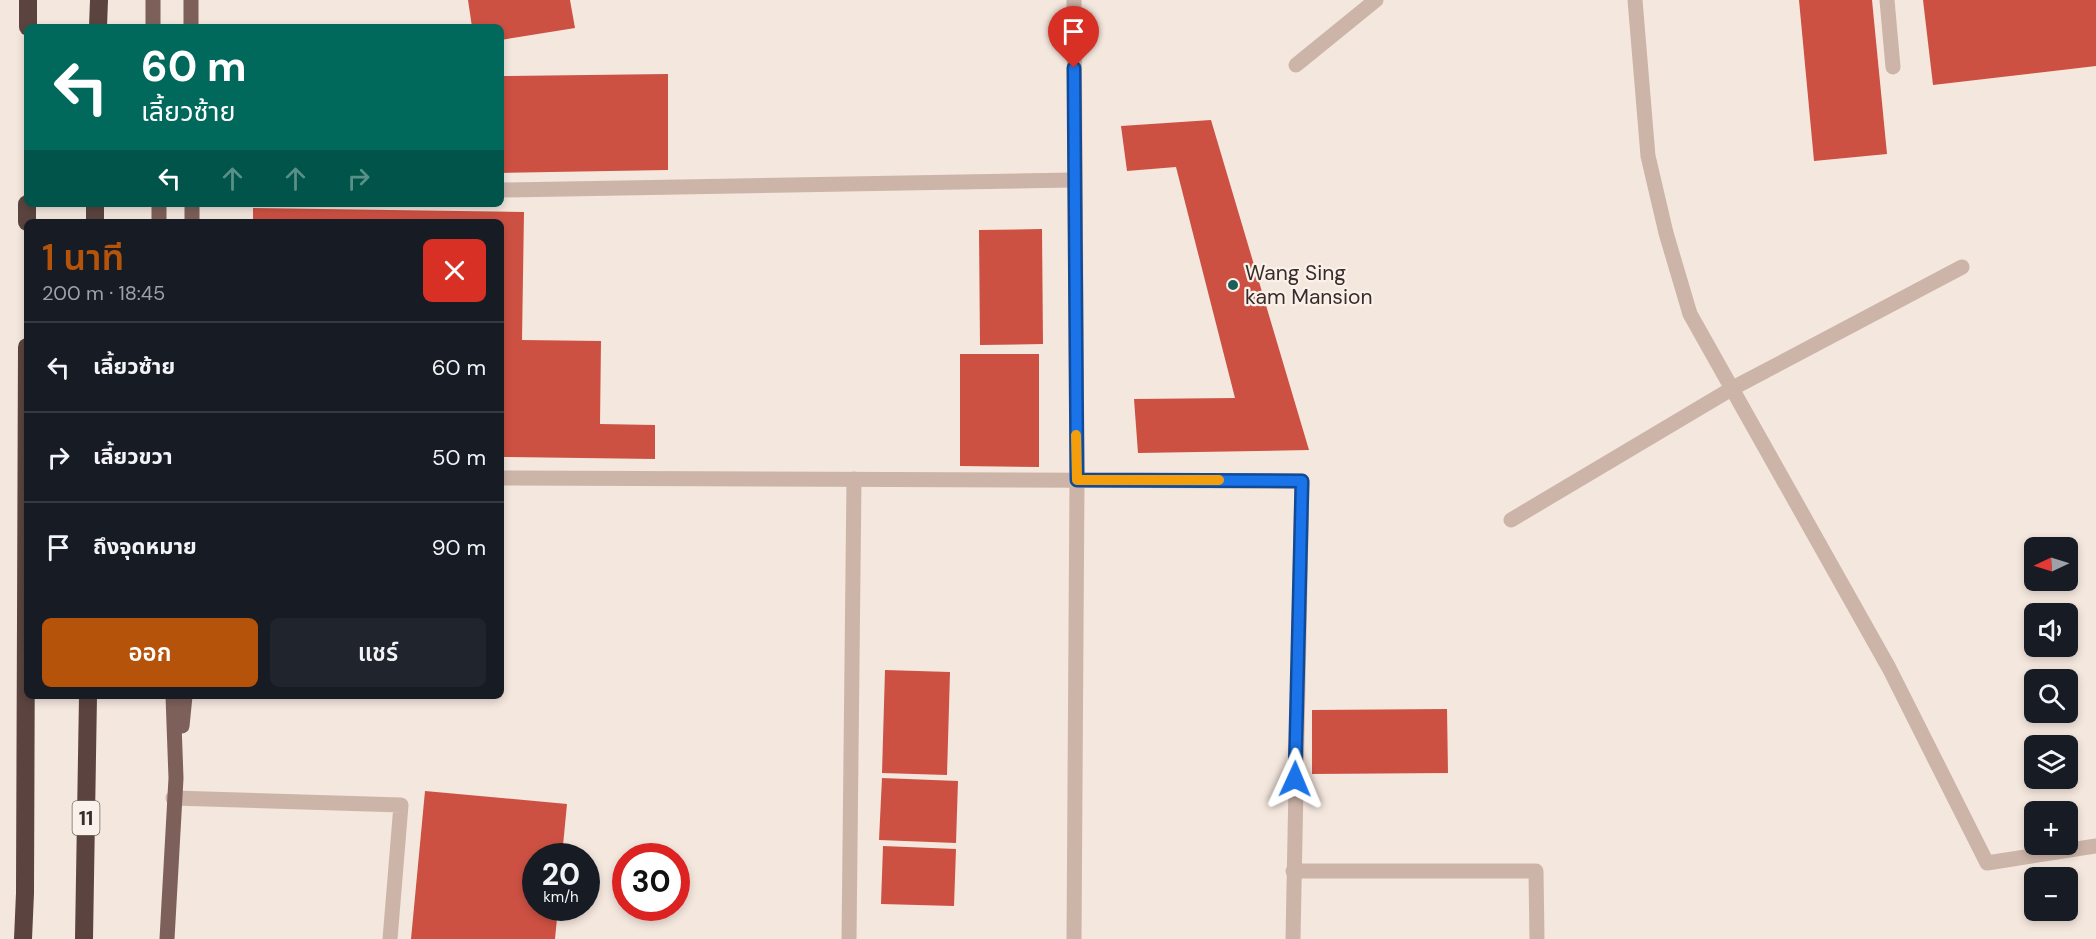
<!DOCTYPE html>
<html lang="th">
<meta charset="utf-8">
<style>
:root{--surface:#171b24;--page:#20242c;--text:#f1f3f6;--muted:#9ea1a6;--line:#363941;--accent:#b45309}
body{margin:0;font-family:"DM Sans","Noto Sans Thai",sans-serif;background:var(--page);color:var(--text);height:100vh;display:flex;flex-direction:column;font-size:22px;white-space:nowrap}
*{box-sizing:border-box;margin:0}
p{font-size:20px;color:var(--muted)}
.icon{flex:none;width:33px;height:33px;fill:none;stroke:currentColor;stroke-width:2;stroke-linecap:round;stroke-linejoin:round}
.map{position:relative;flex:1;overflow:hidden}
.details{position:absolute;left:24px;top:219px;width:480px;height:480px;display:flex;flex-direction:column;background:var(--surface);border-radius:9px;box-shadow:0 3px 9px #0003}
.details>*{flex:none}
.top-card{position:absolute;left:24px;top:24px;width:480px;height:183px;border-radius:9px;box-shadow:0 3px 9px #0003;background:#00695c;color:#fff;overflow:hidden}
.needle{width:39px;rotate:266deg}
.fabs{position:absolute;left:2024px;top:537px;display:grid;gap:12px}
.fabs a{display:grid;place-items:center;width:54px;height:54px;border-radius:9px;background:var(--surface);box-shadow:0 3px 9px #0003;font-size:30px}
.speed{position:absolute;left:522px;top:843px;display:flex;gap:12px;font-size:30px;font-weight:700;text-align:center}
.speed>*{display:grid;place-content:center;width:78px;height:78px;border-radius:50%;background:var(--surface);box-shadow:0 3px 9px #0003;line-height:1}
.speed small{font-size:15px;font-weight:400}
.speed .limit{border:9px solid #d22;background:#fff;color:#111}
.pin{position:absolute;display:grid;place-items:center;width:51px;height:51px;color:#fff;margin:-62px -26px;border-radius:50% 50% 50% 0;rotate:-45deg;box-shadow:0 0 6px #0007}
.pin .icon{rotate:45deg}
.me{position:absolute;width:66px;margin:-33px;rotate:1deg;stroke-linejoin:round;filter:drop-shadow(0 0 4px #0008)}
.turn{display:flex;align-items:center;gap:21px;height:126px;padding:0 18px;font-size:27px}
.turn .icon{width:78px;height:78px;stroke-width:2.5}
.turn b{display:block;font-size:42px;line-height:51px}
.lanes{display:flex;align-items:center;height:57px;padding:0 18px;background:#0003;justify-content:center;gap:30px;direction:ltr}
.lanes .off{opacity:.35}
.round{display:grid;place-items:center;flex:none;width:63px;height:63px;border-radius:9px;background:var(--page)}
.overview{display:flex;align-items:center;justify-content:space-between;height:102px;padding:0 18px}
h1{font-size:36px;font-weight:600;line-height:45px;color:var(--accent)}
.primary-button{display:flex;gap:12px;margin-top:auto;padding:12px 18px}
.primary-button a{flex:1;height:69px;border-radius:9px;background:var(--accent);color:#fff;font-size:24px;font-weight:600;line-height:69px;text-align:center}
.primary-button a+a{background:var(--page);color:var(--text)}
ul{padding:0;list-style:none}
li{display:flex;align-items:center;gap:18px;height:90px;padding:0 18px;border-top:2px solid var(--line)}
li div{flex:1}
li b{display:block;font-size:22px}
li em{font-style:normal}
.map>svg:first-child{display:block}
</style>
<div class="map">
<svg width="2096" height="939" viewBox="0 0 2096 939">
<rect width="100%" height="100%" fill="#f4e7de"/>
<g fill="#cd5143">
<path d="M 468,0 L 570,0 L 575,28 L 501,40 L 501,27 L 472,27 Z"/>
<path d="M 1799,0 L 1872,0 L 1887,154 L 1814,161 Z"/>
<path d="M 1923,0 L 2096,0 L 2096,66 L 1933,85 Z"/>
<path d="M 668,74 L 668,170 L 501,173 L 501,76 Z"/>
<path d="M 1211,120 L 1309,450 L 1138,453 L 1134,399 L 1235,398 L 1176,167 L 1127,171 L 1121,126 Z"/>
<path d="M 253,208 L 524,212 L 522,340 L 601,341 L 600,424 L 655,425 L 655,459 L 501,457 L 501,222 L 253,222 Z"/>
<path d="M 1042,229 L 1043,344 L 980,345 L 979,230 Z"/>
<path d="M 960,354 L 1039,354 L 1039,467 L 960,466 Z"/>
<path d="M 885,670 L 950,672 L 947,775 L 882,773 Z"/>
<path d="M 1447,709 L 1448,773 L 1312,774 L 1312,710 Z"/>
<path d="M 882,778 L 958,781 L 956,843 L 879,840 Z"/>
<path d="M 425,791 L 567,804 L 562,856 L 536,856 L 536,908 L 558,908 L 555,939 L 411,939 Z"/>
<path d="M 883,846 L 956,849 L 954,906 L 881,904 Z"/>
</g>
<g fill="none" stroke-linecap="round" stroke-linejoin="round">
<g stroke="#cdb4a9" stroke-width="15">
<path d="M 1074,0 L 1077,480 L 1074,939"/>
<path d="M 1635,0 L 1648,156 L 1666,233 L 1690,314 L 1889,668 L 1987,863 L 2096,846"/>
<path d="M 1887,0 L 1893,67"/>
<path d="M 1296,65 L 1376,0"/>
<path d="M 501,190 L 1074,180"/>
<path d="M 501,478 L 1302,481 L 1293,939"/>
<path d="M 1511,520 L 1733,388 L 1962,267"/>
<path d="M 173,798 L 401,805 L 390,939"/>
<path d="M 1293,871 L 1536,871 L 1537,939"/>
<path d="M 849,939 L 854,479"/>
</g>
<g stroke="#7d6059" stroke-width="15">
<path d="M 153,0 L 153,27"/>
<path d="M 191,0 L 191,27"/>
<path d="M 159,204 L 159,222"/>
<path d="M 192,204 L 192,222"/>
<path d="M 182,726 L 185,696"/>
<path d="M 167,939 L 176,778 L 173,696"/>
</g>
<g stroke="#5b4440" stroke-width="18">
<path d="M 28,27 L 28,0"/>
<path d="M 98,27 L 99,0"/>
<path d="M 27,222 L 27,204"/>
<path d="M 95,222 L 95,204"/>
<path d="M 23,939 L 25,893 L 27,347"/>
<path d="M 84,939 L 88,696"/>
</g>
</g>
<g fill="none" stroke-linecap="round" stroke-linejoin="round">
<g stroke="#114b97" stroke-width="15">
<path id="route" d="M 1074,68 L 1077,480 L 1302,481 L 1295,779"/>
</g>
<use href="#route" stroke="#1a73e8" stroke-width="10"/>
<path stroke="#f59e0b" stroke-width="10" d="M 1076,435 L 1077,480 L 1219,480"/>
</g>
<circle fill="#1b5f5a" stroke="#fbf1eb" stroke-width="2" cx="1233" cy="285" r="6"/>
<g text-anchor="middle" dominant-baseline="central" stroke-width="4.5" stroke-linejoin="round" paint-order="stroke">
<rect fill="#fbf1eb" stroke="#746763" stroke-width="1.5" x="72.5" y="801" width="27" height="34" rx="4.5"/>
<g font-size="20" font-weight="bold" fill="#3a2c29">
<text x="86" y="818">11</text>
</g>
<g font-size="21" fill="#3a2c29" stroke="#fbf1eb" text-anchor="start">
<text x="1245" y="273">Wang Sing<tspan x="1245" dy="24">kam Mansion</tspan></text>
</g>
</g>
</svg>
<div class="fabs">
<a><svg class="needle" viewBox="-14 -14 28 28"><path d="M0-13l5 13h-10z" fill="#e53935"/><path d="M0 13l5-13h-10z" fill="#9ea1a6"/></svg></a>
<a><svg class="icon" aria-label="sound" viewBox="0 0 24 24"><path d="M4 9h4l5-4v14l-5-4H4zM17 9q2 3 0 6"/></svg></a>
<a><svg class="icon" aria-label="search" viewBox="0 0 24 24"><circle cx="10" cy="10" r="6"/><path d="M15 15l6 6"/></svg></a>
<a><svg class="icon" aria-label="layers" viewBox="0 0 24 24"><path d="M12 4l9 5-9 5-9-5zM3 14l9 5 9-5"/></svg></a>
<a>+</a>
<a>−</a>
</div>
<div class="speed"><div>20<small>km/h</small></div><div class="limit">30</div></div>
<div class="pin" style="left:1074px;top:68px;background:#d93025"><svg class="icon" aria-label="arrive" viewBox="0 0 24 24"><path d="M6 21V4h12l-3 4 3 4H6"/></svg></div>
<svg class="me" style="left:1295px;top:779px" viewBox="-20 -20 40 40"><path d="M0-17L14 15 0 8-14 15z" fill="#1a73e8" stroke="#fff" stroke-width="4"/></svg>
<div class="top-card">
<div class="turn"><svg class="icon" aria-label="left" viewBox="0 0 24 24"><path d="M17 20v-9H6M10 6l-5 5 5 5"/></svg><div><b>60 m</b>เลี้ยวซ้าย</div></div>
<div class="lanes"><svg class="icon" aria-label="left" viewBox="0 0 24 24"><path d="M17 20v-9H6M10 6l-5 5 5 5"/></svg><svg class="icon off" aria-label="ahead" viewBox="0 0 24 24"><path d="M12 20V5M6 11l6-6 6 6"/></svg><svg class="icon off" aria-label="ahead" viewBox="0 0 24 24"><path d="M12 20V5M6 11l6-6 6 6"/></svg><svg class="icon off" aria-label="right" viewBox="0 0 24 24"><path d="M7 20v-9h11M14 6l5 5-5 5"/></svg></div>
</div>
<section class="details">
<div class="overview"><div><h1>1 นาที</h1><p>200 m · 18:45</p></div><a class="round" style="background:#d93025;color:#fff"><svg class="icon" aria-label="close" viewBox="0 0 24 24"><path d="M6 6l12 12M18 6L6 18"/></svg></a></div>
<ul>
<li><svg class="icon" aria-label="left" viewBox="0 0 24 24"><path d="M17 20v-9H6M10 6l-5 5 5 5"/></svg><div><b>เลี้ยวซ้าย</b></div><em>60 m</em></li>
<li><svg class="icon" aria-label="right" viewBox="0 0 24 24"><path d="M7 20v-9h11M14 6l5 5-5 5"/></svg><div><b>เลี้ยวขวา</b></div><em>50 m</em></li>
<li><svg class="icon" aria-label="arrive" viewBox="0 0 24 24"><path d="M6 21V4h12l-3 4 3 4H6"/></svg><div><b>ถึงจุดหมาย</b></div><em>90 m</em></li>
</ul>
<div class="primary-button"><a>ออก</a><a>แชร์</a></div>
</section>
</div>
